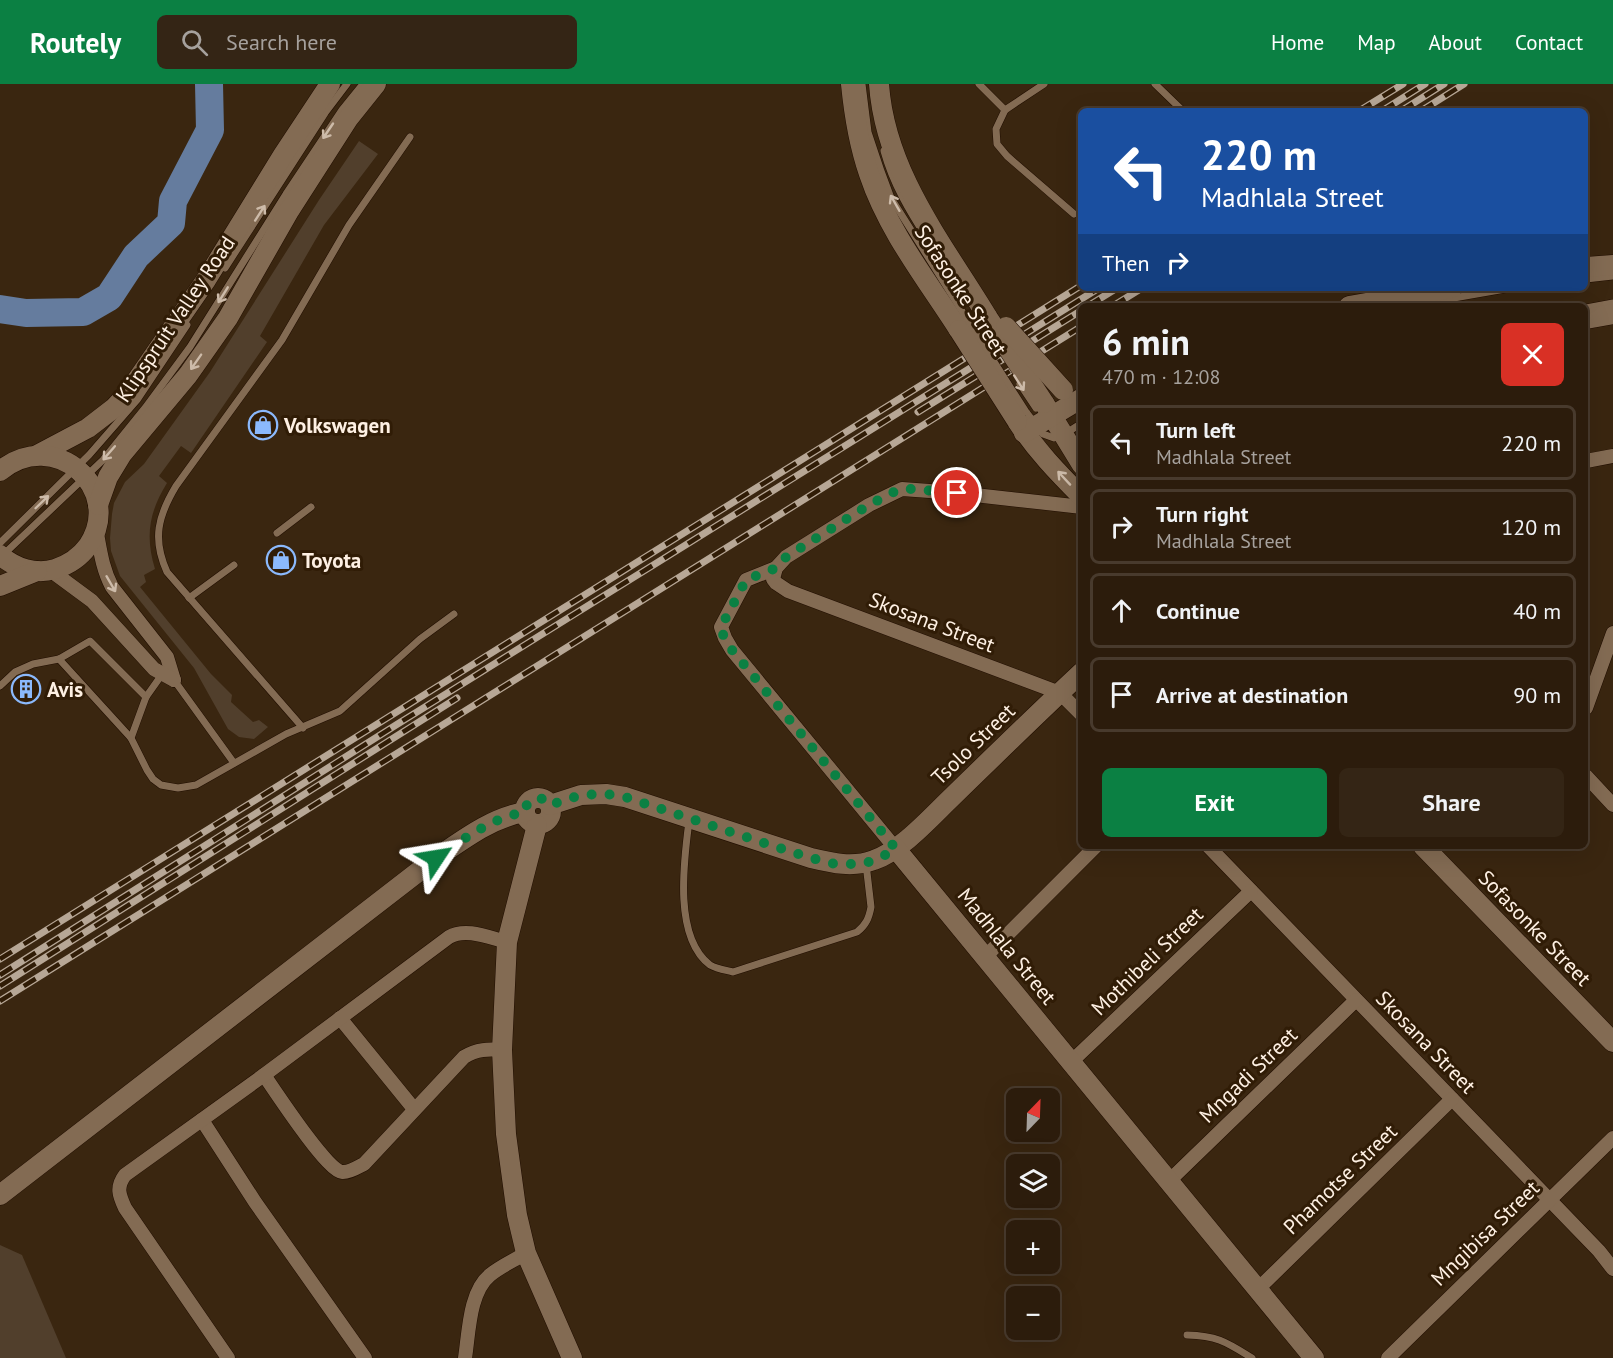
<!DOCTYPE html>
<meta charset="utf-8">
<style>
:root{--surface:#2c1c0c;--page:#342515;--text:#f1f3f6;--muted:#a6a19d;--line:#483a2d;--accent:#0b8043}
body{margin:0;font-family:"PT Sans",sans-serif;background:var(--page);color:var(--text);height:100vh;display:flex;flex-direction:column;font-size:22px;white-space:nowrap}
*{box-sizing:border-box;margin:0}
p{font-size:20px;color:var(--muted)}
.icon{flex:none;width:33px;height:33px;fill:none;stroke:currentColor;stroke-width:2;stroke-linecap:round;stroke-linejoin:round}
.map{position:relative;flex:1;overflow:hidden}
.details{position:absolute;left:1078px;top:219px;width:510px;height:546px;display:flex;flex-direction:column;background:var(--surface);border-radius:9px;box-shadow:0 6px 24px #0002,0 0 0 2px var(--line)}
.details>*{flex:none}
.top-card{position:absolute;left:1078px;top:24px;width:510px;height:183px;border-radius:9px;box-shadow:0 6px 24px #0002,0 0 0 2px var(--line);background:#1a4fa0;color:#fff;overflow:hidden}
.needle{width:39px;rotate:23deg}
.buttons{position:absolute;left:1006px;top:1004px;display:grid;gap:12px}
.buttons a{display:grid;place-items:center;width:54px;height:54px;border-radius:9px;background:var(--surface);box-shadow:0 6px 24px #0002,0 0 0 2px var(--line);font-size:30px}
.pin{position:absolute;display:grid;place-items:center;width:51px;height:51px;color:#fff;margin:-26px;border:3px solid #fff;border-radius:50%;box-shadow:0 2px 6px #0007}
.me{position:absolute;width:66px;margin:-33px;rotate:57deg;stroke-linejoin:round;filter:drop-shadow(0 0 4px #0008)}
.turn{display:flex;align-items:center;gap:21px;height:126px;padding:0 24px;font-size:27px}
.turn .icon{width:78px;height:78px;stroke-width:2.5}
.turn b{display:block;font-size:42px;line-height:51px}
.then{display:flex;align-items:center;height:57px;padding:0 24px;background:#0003;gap:12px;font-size:22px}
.round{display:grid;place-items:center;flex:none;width:63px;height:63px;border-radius:9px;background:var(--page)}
.summary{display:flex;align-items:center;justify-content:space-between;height:102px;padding:0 24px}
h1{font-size:36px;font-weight:800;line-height:45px}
.primary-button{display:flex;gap:12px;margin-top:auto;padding:12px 24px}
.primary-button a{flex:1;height:69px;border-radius:9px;background:var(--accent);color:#fff;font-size:24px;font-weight:800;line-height:69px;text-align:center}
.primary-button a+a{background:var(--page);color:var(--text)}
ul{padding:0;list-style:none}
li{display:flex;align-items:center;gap:18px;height:75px;margin:0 12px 9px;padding:0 12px;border:3px solid var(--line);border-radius:9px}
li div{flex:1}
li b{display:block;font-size:22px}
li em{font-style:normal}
header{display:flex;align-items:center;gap:36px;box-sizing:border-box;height:84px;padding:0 30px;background:var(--accent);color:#fff}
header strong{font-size:28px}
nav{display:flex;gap:33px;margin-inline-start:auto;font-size:21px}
.search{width:420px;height:54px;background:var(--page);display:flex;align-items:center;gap:15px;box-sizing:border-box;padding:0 21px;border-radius:9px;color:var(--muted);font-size:22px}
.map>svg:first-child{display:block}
</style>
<header>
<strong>Routely</strong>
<div class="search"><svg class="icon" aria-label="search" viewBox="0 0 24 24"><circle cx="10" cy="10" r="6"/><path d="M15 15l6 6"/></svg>Search here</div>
<nav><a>Home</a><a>Map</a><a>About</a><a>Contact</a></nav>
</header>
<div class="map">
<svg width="1613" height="1274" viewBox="0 0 1613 1274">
<rect width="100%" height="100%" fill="#3a2610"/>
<g fill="#513f2c">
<path d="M 359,57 L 378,70 L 324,141 L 260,252 L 267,258 L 191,369 L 181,362 L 159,392 L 167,399 C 149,428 145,452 155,485 L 144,491 L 146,498 L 140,503 L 211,590 L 232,611 L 231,618 L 253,638 L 259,636 L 268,643 L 254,655 L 239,653 L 228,645 L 194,584 L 120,492 L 111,467 L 110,454 L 112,430 L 114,419 L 125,398 L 144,380 L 210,288 L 319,116 Z"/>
<path d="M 0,1161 L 22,1171 L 66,1274 L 0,1274 Z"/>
</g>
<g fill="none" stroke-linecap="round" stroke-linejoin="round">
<path stroke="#657c9e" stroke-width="28" d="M 0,225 L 26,229 L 83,228 L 109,213 L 136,172 L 171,139 L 173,117 L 210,46 L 209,0"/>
<g stroke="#210e00" stroke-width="8">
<g id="lane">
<path d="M 862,0 L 868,48 L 881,87 L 891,114 L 970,240"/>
<path d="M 979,0 L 1005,26"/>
<path d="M 1044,0 L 1005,26 L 996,45 L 997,60 L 1007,72 L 1074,130"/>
<path d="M 1155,0 L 1183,27"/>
<path d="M 884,67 C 893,100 910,128 928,156"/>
<path d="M 225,184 L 325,29 L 347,0"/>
<path d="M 1586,195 L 1613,192"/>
<path d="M 1408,222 L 1511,204"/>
<path d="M 1586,224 L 1613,219"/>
<path d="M 1026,328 L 1043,350 L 1054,354 L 1063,351 L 1082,339"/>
<path d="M 277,449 L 311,423"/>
<path d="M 0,459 L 89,371 L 137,316 L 187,241"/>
<path d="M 4,470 L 103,376 L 145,324 L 190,263 L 286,110 L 342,26 L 363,0"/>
<path d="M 189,514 L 234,481"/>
<path d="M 163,589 L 146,613 L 131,654 L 147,686 L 153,695 L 161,701 L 178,704 L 196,701 L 286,650 L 340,627 L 420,555 L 454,530"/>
<path d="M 174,596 L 234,679"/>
<path d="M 0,602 L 15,588 L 33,580 L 59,575"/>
<path d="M 303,644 L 167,488 C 152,455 158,432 176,402 L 282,256 L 349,141 L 410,53"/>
<path d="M 131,654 L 59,575 L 90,557 L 146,613"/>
<path d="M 689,737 C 684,776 673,853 710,881 C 717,885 725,886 733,888 L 857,848 C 866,841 869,834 871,823 L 866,780"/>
<path d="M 1187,1251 C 1218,1252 1226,1258 1252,1274"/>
</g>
</g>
<g stroke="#210e00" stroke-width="15">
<g id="street">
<path d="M 1586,377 L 1613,372"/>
<path d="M 1082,423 L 957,409 L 902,405 L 869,421 L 786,473 L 776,484 L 773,495 L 776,499 L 788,507 L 1060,609 L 1082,631"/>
<path d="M 96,444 C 100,465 102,484 112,503 L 167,573 L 174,596"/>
<path d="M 776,484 L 746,496 L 721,543 L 725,554 L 732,566 L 896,765"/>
<path d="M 50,486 L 92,517 L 154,585 L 174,596"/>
<path d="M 1586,624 L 1613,549"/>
<path d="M 1586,692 L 1613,721"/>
<path d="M 1208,762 L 1599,1167 L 1613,1185"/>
<path d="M 985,873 L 1096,762"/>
<path d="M 340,934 L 414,1025"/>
<path d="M 1071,978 L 1251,807"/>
<path d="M 264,991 C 275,1007 328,1088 342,1088 C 349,1089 358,1083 364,1080 L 464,973 C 477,965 488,965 502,966"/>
<path d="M 202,1036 L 255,1118 L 365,1274"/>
<path d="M 1169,1097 L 1356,916"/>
<path d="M 1258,1205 L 1452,1015"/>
<path d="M 228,1274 L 125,1124 C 119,1111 116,1103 125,1091 L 264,991 L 449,853 C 466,843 490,854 507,858"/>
<path d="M 465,1274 C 469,1249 469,1208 490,1191 C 501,1182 515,1176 526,1169"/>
<path d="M 1388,1274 L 1613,1054"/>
</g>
</g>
<g stroke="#210e00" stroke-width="21">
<g id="secondary">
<path d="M 851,0 C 854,31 859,61 869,90 C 888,147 927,196 959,246"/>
<path d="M 879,0 C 885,89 944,161 988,234"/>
<path d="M 1586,183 L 1613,181"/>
<path d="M 1349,222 L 1452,204"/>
<path d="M 1586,235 L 1613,230"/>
<path d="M 1044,319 L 1082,381"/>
<path d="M 1017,337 C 1035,365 1058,389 1082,413"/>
<path d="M 1024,349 L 1082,314"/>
<path d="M 37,371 L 88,344 L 114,324 L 128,309 L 206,196 L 283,71 L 330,0"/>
<path d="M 0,387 C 54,342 126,405 88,462 C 80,473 68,481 55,485 C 35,491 15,484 0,471"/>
<path d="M 98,421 L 108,393 L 122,370 L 188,291 L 228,234 L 289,127 L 348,35 L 376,0"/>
<path d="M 0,502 L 37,487"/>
<circle cx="538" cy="727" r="13"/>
<path d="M 550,721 L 581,711 L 606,710 L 625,713 L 811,774 C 832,779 853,784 874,776 C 901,767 931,733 952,713 C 995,671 1038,629 1082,588"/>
<path d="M 537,741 L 507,858 L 502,966 L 506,1050 L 517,1131 L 526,1169 L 572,1274"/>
<path d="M 1423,762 L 1613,958"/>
<path d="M 896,765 L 1314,1274"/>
<path d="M 0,1111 L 436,774 C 464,755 491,734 525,728"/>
</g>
</g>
<use href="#lane" stroke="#836b53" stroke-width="7"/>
<use href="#street" stroke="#836b53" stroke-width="14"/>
<use href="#secondary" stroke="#836b53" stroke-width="20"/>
<g stroke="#b7a796" stroke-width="7">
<g id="rail">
<path d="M 1359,27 L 1403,0"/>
<path d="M 1382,27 L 1425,0"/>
<path d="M 1401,27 L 1444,0"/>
<path d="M 1421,27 L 1464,0"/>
<path d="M 1088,222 L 1117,204"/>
<path d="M 1113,222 L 1142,204"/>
<path d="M 918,328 L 1082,226"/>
<path d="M 0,875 L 1082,201"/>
<path d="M 0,891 L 396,641 L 1099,204"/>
<path d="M 0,902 L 457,614"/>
<path d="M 0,917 L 1082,242"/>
</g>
</g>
<use href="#rail" stroke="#301c06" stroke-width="4.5" stroke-dasharray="14" stroke-linecap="butt"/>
<g stroke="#210e00" stroke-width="8" stroke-linecap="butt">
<g id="lane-bridge">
<path d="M 970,240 L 1026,328"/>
<path d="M 1020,300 L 1036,324"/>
</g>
</g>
<g stroke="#210e00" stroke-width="21" stroke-linecap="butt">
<g id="secondary-bridge">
<path d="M 988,234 L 1044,319"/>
<path d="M 1006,243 L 1063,306"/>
<path d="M 959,246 L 1017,337"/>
</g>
</g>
<use href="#lane-bridge" stroke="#836b53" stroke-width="7"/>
<use href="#secondary-bridge" stroke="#836b53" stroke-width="20"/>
</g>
<defs><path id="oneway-shaft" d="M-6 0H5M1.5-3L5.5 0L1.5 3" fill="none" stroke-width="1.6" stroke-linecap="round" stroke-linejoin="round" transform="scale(1.5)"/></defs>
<g stroke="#cdbba9">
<use href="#oneway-shaft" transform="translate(328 47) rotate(124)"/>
<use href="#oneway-shaft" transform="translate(895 119) rotate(-120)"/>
<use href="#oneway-shaft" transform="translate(260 129) rotate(-57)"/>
<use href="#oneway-shaft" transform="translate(223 211) rotate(122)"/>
<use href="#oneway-shaft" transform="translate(196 278) rotate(125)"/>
<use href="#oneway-shaft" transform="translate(1019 299) rotate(57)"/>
<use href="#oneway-shaft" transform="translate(109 369) rotate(131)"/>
<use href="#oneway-shaft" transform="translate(1064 394) rotate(-133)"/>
<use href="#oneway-shaft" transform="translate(42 418) rotate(-44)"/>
<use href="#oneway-shaft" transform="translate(111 500) rotate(60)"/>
</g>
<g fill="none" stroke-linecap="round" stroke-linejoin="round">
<path stroke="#0b8043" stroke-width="10" stroke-dasharray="0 18" d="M 436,774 C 464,755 491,734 525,728 L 527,720 L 535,714 L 544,715 L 550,721 L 581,711 L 606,710 L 625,713 L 758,757 L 811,774 L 835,780 L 861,780 L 876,776 L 896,765 L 732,566 L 724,554 L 721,543 L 746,496 L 776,484 L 786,473 L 869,421 L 894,408 L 902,405 L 912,405 L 957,409"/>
</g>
<defs>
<g id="shop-ring" transform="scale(1.5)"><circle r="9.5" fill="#301c06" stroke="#8bb9fc" stroke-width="1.5"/><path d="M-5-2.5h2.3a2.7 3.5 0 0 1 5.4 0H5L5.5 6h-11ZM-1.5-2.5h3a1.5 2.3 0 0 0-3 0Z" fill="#8bb9fc"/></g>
<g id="building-ring" transform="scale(1.5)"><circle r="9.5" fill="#301c06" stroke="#8bb9fc" stroke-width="1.5"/><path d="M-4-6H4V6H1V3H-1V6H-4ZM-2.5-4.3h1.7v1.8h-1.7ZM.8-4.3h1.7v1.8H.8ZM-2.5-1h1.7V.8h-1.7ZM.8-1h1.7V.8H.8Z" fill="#8bb9fc"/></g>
</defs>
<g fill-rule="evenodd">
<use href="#shop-ring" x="263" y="341"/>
<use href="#shop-ring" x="281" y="476"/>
<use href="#building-ring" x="26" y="605"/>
</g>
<g text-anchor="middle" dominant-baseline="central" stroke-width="6" stroke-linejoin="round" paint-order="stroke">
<g font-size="21" fill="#fef0e3" stroke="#301c06">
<text transform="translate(961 206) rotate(57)">Sofasonke Street</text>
<text transform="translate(175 235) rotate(-56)">Klipspruit Valley Road</text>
<text transform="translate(932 538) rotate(21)">Skosana Street</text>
<text transform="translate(973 660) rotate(-44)">Tsolo Street</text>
<text transform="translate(1535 844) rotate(46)">Sofasonke Street</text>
<text transform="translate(1007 862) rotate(51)">Madhlala Street</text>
<text transform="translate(1147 877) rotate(-44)">Mothibeli Street</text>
<text transform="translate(1426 958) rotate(46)">Skosana Street</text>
<text transform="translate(1248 991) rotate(-44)">Mngadi Street</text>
<text transform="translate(1340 1095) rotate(-44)">Phamotse Street</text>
<text transform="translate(1485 1149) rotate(-44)">Mngibisa Street</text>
</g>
<g font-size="21" font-weight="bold" fill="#fef0e3" stroke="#301c06" text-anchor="start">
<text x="284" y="341">Volkswagen</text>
<text x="302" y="476">Toyota</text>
<text x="47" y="605">Avis</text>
</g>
</g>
</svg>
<div class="buttons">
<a><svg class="needle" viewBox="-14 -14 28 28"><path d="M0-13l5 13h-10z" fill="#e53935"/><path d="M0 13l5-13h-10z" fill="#a6a19d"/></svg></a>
<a><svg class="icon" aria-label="layers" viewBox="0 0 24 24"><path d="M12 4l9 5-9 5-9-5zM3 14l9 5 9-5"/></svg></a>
<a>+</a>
<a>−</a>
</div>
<div class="pin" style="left:957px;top:409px;background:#d93025"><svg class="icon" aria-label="arrive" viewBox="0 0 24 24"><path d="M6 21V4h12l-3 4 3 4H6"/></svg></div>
<svg class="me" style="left:436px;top:774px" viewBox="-20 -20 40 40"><path d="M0-17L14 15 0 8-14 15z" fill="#0b8043" stroke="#fff" stroke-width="4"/></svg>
<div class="top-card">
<div class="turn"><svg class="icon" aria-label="left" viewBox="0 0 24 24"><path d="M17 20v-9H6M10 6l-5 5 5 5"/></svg><div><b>220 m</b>Madhlala Street</div></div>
<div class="then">Then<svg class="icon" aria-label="right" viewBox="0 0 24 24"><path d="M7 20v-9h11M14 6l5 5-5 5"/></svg></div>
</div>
<section class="details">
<div class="summary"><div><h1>6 min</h1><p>470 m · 12:08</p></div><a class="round" style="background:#d93025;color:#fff"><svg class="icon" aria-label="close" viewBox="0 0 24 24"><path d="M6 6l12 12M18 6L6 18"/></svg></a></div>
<ul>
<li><svg class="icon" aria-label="left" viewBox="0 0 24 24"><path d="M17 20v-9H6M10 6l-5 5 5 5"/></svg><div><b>Turn left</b><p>Madhlala Street</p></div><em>220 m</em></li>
<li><svg class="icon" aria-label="right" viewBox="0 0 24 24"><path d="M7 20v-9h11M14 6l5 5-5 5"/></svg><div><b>Turn right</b><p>Madhlala Street</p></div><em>120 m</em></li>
<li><svg class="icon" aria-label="ahead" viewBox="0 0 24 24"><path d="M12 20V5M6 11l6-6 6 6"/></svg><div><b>Continue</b></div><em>40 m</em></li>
<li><svg class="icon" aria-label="arrive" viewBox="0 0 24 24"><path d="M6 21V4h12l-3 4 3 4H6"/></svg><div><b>Arrive at destination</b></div><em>90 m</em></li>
</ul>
<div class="primary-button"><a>Exit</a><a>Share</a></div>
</section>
</div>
